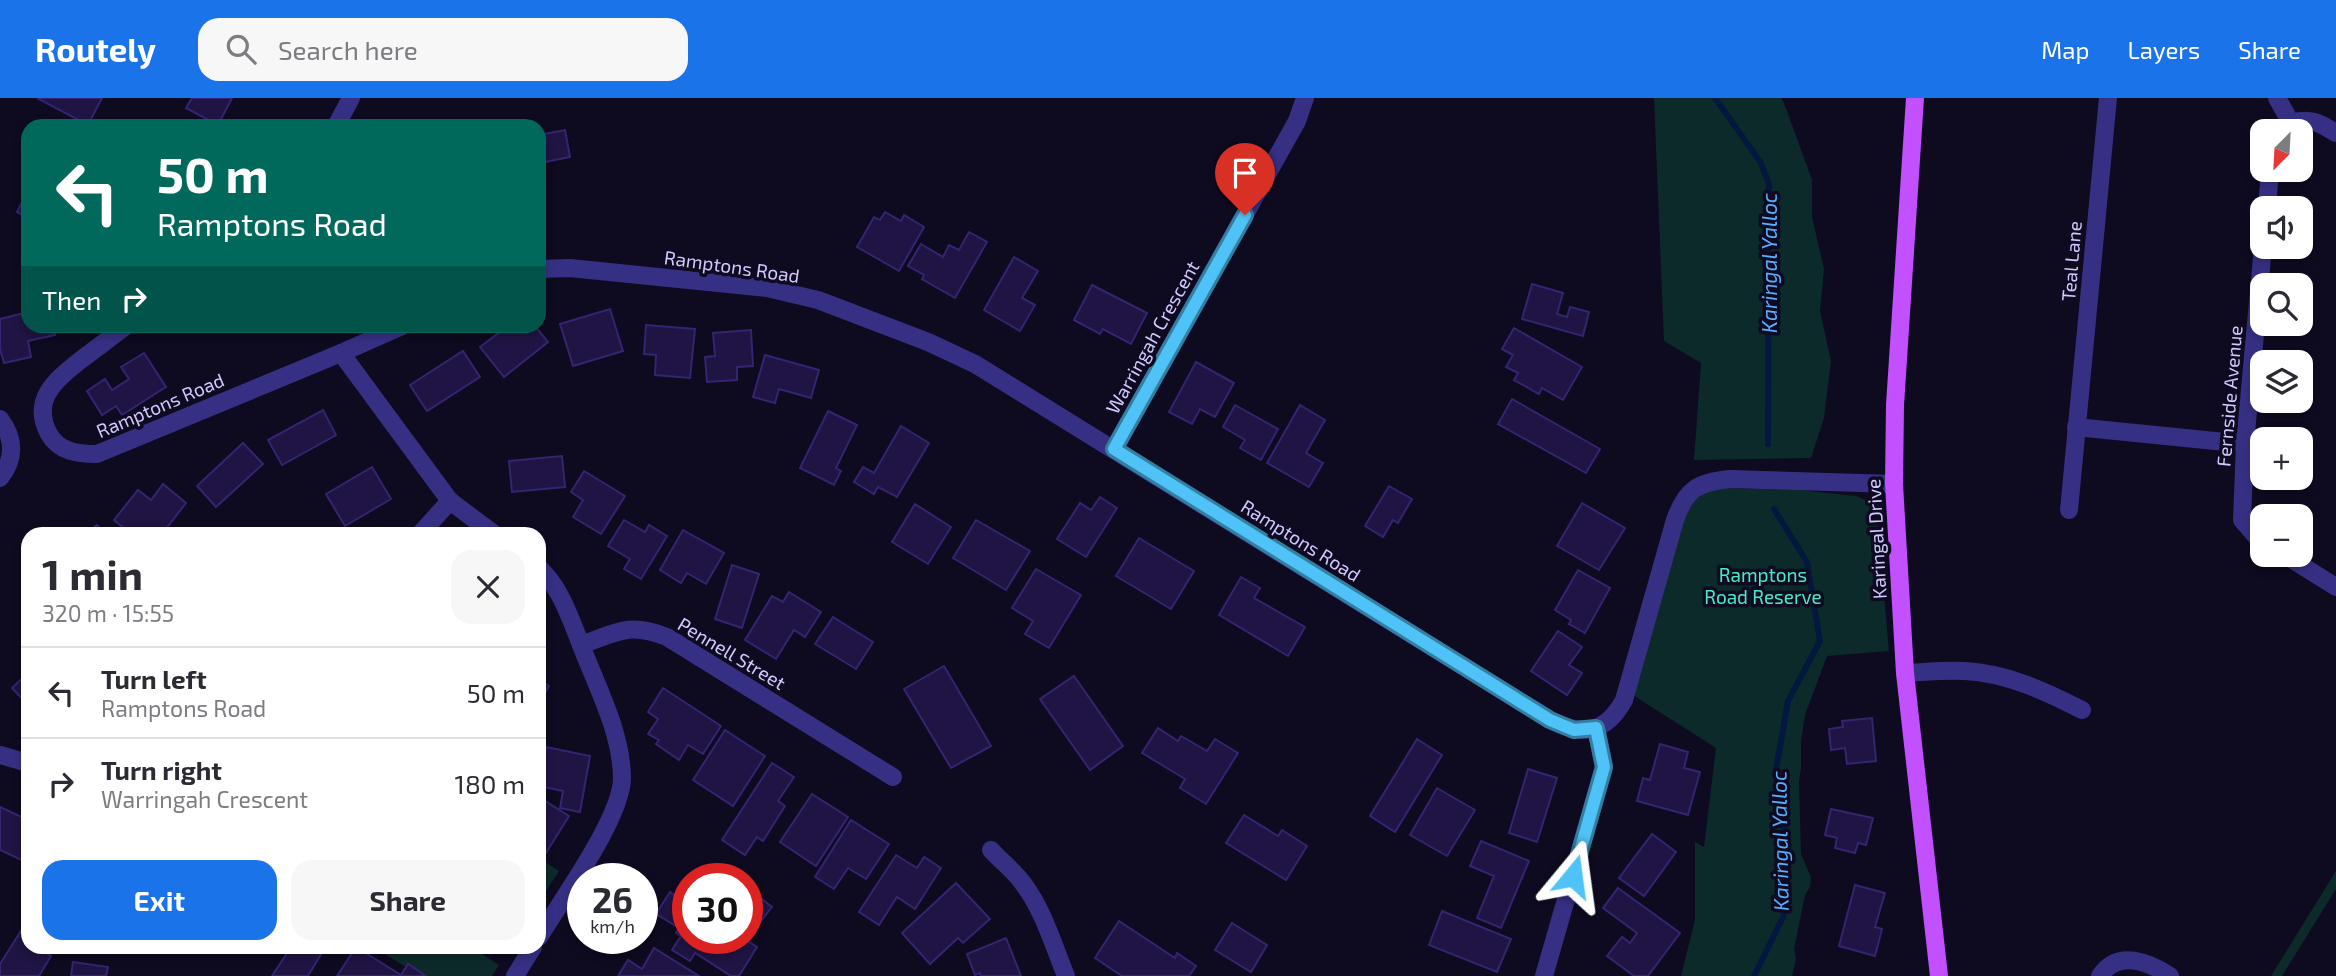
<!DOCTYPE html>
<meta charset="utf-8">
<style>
:root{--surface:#fff;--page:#f7f7f7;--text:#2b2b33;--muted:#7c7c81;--line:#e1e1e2;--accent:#1a73e8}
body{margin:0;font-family:"Exo 2",sans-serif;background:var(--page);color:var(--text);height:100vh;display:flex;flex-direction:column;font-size:26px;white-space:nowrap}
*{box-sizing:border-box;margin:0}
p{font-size:23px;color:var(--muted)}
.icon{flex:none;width:38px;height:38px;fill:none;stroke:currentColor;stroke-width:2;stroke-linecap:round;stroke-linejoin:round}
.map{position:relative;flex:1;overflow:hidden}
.drawer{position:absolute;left:21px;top:429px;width:525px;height:427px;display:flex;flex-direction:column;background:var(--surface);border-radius:21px;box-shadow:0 4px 10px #0003}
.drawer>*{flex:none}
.top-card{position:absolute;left:21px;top:21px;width:525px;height:214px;border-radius:21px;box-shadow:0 4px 10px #0003;background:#00695c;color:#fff;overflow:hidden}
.needle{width:46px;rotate:204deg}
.buttons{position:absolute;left:2250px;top:21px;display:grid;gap:14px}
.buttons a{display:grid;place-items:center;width:63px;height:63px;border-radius:14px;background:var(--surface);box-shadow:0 4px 10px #0003;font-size:35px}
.speed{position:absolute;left:567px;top:765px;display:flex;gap:14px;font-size:35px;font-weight:700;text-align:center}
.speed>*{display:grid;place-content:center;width:91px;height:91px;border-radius:50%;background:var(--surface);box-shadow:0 4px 10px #0003;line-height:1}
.speed small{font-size:18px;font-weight:400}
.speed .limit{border:10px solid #d22;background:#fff;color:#111}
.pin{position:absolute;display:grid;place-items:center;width:60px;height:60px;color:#fff;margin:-72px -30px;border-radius:50% 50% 50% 0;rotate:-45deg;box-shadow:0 0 7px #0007}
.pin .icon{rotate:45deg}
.me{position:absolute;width:77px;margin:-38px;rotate:16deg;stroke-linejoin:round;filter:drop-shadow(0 0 5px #0008)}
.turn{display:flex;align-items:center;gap:24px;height:147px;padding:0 21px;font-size:32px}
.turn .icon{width:91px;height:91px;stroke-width:2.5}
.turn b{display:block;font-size:49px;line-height:60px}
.then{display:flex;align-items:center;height:66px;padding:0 21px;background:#0003;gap:14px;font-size:26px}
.round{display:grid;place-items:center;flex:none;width:74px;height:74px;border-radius:21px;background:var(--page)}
.head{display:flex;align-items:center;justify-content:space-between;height:119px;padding:0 21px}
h1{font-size:42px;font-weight:700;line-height:52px}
.cta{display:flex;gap:14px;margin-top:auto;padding:14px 21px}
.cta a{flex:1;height:80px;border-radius:21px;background:var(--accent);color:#fff;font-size:28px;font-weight:700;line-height:80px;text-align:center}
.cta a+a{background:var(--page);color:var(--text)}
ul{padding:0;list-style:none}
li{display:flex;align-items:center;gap:21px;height:91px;padding:0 21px;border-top:2px solid var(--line)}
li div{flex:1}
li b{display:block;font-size:26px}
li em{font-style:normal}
header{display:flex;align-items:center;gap:42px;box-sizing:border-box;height:98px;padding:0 35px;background:var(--accent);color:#fff}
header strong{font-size:33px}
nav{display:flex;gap:38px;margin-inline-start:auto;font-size:24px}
.search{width:490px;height:63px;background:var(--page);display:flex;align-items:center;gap:18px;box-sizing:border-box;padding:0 24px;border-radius:21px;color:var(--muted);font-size:26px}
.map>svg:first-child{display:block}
</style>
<header>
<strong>Routely</strong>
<div class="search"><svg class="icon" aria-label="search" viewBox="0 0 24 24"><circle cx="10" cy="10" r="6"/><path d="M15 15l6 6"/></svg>Search here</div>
<nav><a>Map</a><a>Layers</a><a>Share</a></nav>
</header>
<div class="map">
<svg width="2336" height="878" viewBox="0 0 2336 878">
<rect width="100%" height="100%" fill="#0e0a20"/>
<g fill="#0d2a2a">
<path d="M 1654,0 L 1781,0 L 1784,5 L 1812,82 L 1812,119 L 1824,171 L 1820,213 L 1831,263 L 1824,320 L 1811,360 L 1694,362 L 1701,265 L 1664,243 Z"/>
<path d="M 1723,390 L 1800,392 L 1856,398 L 1868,403 L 1873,407 L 1877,419 L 1889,553 L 1827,558 L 1805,617 L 1801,643 L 1801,671 L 1799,683 L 1801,756 L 1811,779 L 1810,789 L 1805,797 L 1794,851 L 1796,861 L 1792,878 L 1681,878 L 1695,822 L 1695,744 L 1704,749 L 1716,650 L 1633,597 L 1687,411 C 1697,398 1706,393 1723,390 Z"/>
<path d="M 539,760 L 559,773 L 539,804 Z"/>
<path d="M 2336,773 L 2336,791 L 2282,878 L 2271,878 Z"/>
<path d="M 374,849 L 471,849 L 499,867 L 492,878 L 420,878 Z"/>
</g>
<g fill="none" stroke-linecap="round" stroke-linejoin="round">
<g stroke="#04183f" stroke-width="6">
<path d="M 1715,0 L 1761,65 L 1769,86 L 1768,346"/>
<path d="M 1754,878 L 1784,817 L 1786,787 L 1783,717 L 1776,672 L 1788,603 L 1820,543 L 1807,464 L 1774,411"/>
</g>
</g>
<g fill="#1f1443" stroke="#352471" stroke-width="2">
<path d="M 37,0 L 102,0 L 88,27 Z"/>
<path d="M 192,0 L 232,0 L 218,27 L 186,10 Z"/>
<path d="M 565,32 L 570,59 L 540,65 L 544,85 L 539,86 L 539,37 Z"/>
<path d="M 25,98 L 28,99 L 28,120 L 17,114 Z"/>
<path d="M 885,114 L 901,123 L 904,117 L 924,129 L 899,173 L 857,149 L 874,119 L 880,122 Z"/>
<path d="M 969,134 L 987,144 L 955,200 L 922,181 L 924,177 L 908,168 L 921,146 L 943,159 L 949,147 L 959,152 Z"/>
<path d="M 1014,159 L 1038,173 L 1022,200 L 1035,207 L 1020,233 L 984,212 Z"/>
<path d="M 1532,186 L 1563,195 L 1557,216 L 1567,219 L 1570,209 L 1589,214 L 1583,238 L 1522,221 Z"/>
<path d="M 1092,187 L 1147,215 L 1131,246 L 1103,231 L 1100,236 L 1074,222 Z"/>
<path d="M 610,211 L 623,253 L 573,268 L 560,226 Z"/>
<path d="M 28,214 L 28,228 L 53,228 L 55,237 L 28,243 L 31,259 L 4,265 L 0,251 L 0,221 Z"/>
<path d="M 646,227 L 695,231 L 690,280 L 655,277 L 656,257 L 644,256 Z"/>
<path d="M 508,228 L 535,228 L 548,244 L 504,279 L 480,249 Z"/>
<path d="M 1514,230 L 1582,269 L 1563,302 L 1542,290 L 1539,296 L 1514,282 L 1518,275 L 1506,269 L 1513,257 L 1502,251 Z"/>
<path d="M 751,232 L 753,268 L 737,269 L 737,282 L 707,284 L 705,259 L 715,258 L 713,235 Z"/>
<path d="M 463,253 L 480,279 L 427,313 L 410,287 Z"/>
<path d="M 144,255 L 166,289 L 122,317 L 116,308 L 102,317 L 87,293 L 105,281 L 112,292 L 129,281 L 121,269 Z"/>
<path d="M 765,257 L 819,272 L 811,300 L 779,291 L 775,305 L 753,299 Z"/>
<path d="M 1196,264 L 1234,285 L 1215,319 L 1200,311 L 1192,326 L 1169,314 Z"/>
<path d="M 1512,301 L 1600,351 L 1586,375 L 1498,326 Z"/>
<path d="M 1235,307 L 1278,331 L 1261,362 L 1240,350 L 1245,342 L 1223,329 Z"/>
<path d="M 1300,307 L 1325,322 L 1306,355 L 1323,365 L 1309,389 L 1267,365 Z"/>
<path d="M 323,312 L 336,337 L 282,367 L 268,342 Z"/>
<path d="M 828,313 L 857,327 L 836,370 L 841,373 L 834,387 L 800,370 Z"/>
<path d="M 901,328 L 929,345 L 897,399 L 878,389 L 874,396 L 854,384 L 863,369 L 874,375 Z"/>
<path d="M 243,345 L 263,366 L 216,409 L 197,388 Z"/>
<path d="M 562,358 L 565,389 L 512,394 L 509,363 Z"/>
<path d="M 372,369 L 391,401 L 345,428 L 326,396 Z"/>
<path d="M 584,373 L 625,398 L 601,436 L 573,419 L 583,402 L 571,394 Z"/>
<path d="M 163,386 L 186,405 L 162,436 L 131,436 L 114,422 L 138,392 L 151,402 Z"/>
<path d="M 1389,388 L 1412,401 L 1398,425 L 1393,422 L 1383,439 L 1365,428 Z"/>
<path d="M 1100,399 L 1117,410 L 1086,459 L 1057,441 L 1080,405 L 1091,412 Z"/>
<path d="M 1582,405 L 1625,430 L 1599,472 L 1557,448 Z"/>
<path d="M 915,406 L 951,429 L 928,466 L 892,444 Z"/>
<path d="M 624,422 L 645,434 L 649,427 L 667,438 L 641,481 L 624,471 L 630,461 L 608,448 Z"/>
<path d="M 976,422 L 1030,453 L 1006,492 L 953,460 Z"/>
<path d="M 97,427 L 105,436 L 86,436 Z"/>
<path d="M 683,432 L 724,455 L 706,486 L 687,475 L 681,485 L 660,472 Z"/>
<path d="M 1139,440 L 1194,473 L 1171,511 L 1116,478 Z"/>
<path d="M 732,467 L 759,476 L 742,530 L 715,521 Z"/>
<path d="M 1036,471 L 1081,497 L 1049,550 L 1025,536 L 1033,523 L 1012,510 Z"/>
<path d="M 1578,472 L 1610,490 L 1585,535 L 1569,526 L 1571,522 L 1555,512 Z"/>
<path d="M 1241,479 L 1260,490 L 1254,500 L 1305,529 L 1288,558 L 1219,517 Z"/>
<path d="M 789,494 L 821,514 L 805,539 L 794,532 L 776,561 L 745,542 L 772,498 L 783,504 Z"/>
<path d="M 833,519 L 873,544 L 856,571 L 815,546 Z"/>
<path d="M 1558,533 L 1582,549 L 1569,567 L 1582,575 L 1567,597 L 1531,573 Z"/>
<path d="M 944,568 L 991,648 L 951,670 L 904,591 Z"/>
<path d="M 28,575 L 28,603 L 26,605 L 12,590 Z"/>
<path d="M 1074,578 L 1123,648 L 1090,672 L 1040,601 Z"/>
<path d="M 539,582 L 549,588 L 539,604 Z"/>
<path d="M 663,590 L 721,628 L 703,656 L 688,647 L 679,662 L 656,646 L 659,642 L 648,636 L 658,621 L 648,614 Z"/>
<path d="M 1872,620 L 1876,663 L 1847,666 L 1845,650 L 1831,652 L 1829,631 L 1843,629 L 1842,623 Z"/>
<path d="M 1158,630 L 1178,643 L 1181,638 L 1207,653 L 1215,641 L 1238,655 L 1206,706 L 1180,690 L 1185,681 L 1142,655 Z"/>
<path d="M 725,632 L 765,658 L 733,708 L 693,682 Z"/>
<path d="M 1417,641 L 1442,657 L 1395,734 L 1370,718 Z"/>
<path d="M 1660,646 L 1688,654 L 1684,670 L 1700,674 L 1688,717 L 1637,703 L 1643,680 L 1650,682 Z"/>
<path d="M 546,649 L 590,658 L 580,714 L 560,710 L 563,693 L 539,688 Z"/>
<path d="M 772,665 L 794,679 L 778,703 L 785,708 L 763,743 L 757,739 L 745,757 L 722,742 Z"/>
<path d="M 1528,671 L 1557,680 L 1537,744 L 1509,735 Z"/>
<path d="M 1437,690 L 1475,712 L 1447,758 L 1410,737 Z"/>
<path d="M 812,696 L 848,719 L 816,768 L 780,744 Z"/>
<path d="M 539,699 L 569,718 L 546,755 L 539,751 Z"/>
<path d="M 0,709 L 28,722 L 28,765 L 0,752 Z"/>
<path d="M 1831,711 L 1873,720 L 1866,747 L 1858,745 L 1855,755 L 1835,750 L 1837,740 L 1825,737 Z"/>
<path d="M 1244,717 L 1278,738 L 1282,732 L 1307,748 L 1286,782 L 1226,745 Z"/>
<path d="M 851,722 L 889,746 L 866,781 L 848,770 L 834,791 L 815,779 Z"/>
<path d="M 1652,736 L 1676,754 L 1644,798 L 1619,780 Z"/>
<path d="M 1481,743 L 1529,763 L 1501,830 L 1477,820 L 1494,778 L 1470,768 Z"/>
<path d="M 896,757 L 917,770 L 924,759 L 941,770 L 915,811 L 897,799 L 879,827 L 859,814 Z"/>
<path d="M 723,770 L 736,780 L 715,780 Z"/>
<path d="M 956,785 L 990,821 L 963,845 L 958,840 L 930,866 L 902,835 Z"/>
<path d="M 1855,787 L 1885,795 L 1875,829 L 1882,831 L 1875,858 L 1839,848 Z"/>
<path d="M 747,789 L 772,809 L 749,838 L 747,837 Z"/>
<path d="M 1618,790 L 1680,835 L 1648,878 L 1634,878 L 1607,858 L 1622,839 L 1630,845 L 1637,835 L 1603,810 Z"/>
<path d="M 670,794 L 688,806 L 688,840 L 743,840 L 757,849 L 739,878 L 731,878 L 695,855 L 690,863 L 672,852 L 681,838 L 676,835 L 679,830 L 656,816 Z"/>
<path d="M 1442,813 L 1511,841 L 1497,874 L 1429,847 Z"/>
<path d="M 1119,823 L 1175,860 L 1177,855 L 1196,868 L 1189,878 L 1122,878 L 1095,860 Z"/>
<path d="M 1232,825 L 1267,847 L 1251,874 L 1215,852 Z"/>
<path d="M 24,828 L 28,830 L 28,849 L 36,849 L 51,858 L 39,878 L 0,878 L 0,866 Z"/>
<path d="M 1006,840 L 1021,878 L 981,878 L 980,875 L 975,877 L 967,856 Z"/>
<path d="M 291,849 L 317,849 L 323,853 L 308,878 L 272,878 Z"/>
<path d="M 356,849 L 401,877 L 408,866 L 426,878 L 337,878 Z"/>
<path d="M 654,850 L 699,878 L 618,878 L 628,862 L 642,871 Z"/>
<path d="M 73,864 L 108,869 L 106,878 L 71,878 Z"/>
</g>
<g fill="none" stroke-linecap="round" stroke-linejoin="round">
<g stroke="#363084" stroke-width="18">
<path d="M 2277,0 L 2291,25 C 2309,19 2320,25 2336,35"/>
<path d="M 336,28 L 351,0"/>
<path d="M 2267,110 L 2270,72"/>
<path d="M 539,171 L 570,170 L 767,190 L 818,202 L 928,244 L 975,266 L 1550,622 C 1583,639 1606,635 1624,602 L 1675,422 C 1686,391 1698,384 1730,381 L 1894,386"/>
<path d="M 126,228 C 111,239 97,250 82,261 C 57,281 30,301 49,336 C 59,354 78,356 97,356 L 341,255 L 402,228"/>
<path d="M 341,255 L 450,403 L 494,436"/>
<path d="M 0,321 C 15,341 15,361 0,380"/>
<path d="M 2076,329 L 2245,346"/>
<path d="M 1114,351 L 1297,23 L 1305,0"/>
<path d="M 2069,412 L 2108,0"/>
<path d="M 420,436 L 450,403"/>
<path d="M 2263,443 L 2256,438 L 2242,422 L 2245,346 L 2263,149"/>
<path d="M 2285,457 L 2336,489"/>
<path d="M 539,470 C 561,490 570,520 581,547 C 617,534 629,524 667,539 L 893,679"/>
<path d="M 1905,575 C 1925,574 1945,572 1965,573 C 2006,575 2045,593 2082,612"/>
<path d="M 0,657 L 28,665"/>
<path d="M 991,752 C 1001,763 1013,772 1022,784 C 1043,811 1053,846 1066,878"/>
<path d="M 539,839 C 561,803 623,718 622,679 C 621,633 597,589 581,547"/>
<path d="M 515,878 L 533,849"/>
<path d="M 1544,878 L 1604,669 L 1596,630"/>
<path d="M 2100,878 C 2118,851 2149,864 2170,878"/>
</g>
<path stroke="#c250ff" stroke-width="18" d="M 1915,0 L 1895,307 L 1894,386 L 1905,575 L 1939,878"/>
</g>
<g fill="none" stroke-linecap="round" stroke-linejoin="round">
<g stroke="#337fa1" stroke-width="18">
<path id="route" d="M 1245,117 L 1114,351 L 1550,622 L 1574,632 L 1596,630 L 1604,669 L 1573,778"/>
</g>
<use href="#route" stroke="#4fc3f7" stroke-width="12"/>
</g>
<g text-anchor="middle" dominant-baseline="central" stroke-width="7" stroke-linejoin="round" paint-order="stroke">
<g font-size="19" fill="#d1c9ff" stroke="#0e0a20">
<text transform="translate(2071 163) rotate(-85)">Teal Lane</text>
<text transform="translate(732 168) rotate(8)">Ramptons Road</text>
<text transform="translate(1152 239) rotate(-61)">Warringah Crescent</text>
<text transform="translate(2229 298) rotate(-85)">Fernside Avenue</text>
<text transform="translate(160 307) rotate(-23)">Ramptons Road</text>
<text transform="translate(1876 441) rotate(-93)">Karingal Drive</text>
<text transform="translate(1301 442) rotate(32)">Ramptons Road</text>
<text transform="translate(732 555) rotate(31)">Pennell Street</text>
</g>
<g font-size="19" fill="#49ebc7" stroke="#0e0a20">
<text x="1763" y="476">Ramptons<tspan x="1763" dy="22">Road Reserve</tspan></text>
</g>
<g font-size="21" font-style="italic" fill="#57adff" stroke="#0e0a20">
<text transform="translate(1768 165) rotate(-90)">Karingal Yalloc</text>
<text transform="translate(1779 743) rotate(-91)">Karingal Yalloc</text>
</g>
</g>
</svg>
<div class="buttons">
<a><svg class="needle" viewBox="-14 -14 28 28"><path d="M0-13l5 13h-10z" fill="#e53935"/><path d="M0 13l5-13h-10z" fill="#7c7c81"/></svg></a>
<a><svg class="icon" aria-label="sound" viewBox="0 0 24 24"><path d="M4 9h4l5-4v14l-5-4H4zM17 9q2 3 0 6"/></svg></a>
<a><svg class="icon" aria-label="search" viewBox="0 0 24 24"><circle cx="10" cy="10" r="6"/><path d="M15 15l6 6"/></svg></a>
<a><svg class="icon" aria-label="layers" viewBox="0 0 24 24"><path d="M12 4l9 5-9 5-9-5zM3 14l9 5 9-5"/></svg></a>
<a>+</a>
<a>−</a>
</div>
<div class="speed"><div>26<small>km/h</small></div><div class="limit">30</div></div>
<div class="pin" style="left:1245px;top:117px;background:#d93025"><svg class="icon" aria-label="arrive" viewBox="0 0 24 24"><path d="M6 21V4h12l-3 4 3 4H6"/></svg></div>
<svg class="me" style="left:1573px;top:778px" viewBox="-20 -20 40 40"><path d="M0-17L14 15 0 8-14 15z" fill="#4fc3f7" stroke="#fff" stroke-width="4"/></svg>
<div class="top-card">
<div class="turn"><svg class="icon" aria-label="left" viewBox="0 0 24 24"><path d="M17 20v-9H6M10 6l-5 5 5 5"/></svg><div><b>50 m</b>Ramptons Road</div></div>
<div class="then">Then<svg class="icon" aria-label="right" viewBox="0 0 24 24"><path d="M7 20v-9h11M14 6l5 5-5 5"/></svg></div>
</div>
<section class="drawer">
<div class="head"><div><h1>1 min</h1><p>320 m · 15:55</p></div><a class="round"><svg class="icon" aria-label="close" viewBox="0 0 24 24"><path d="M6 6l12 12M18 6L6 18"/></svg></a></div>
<ul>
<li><svg class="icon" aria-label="left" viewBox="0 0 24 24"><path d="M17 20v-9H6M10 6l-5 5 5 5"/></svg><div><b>Turn left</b><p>Ramptons Road</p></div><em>50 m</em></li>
<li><svg class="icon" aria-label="right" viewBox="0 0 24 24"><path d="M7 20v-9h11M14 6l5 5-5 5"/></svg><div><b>Turn right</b><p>Warringah Crescent</p></div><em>180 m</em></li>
</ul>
<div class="cta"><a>Exit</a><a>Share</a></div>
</section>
</div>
